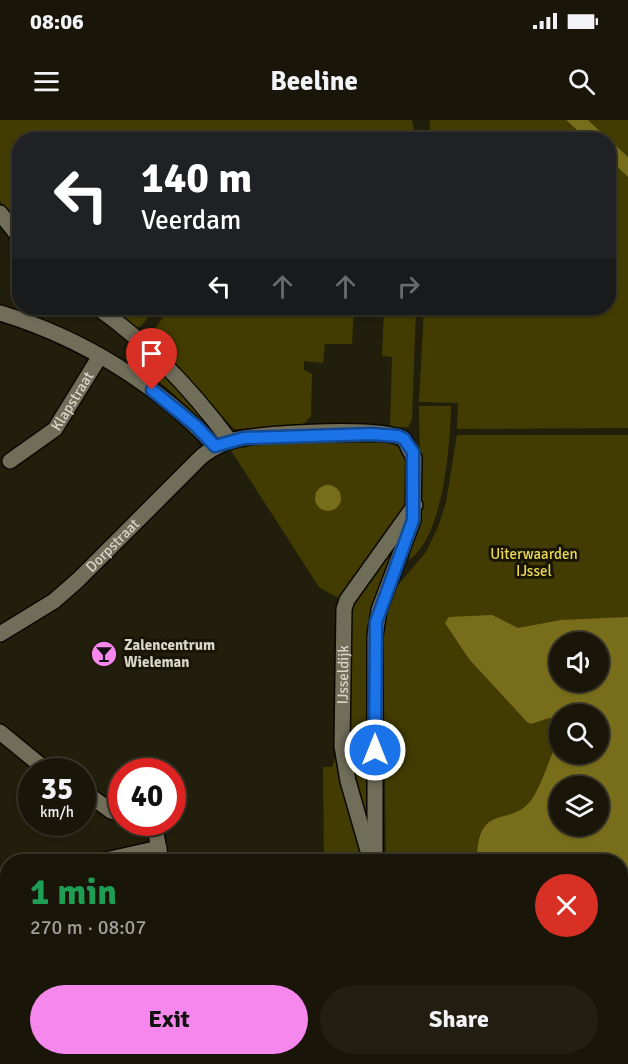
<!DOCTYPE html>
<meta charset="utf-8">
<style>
:root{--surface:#191609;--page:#221f12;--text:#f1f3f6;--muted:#9f9f9c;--line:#37352a;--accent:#f688ed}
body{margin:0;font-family:Signika,sans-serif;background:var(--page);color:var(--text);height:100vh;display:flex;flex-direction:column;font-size:22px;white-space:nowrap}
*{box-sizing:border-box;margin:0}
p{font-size:20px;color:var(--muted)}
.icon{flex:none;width:33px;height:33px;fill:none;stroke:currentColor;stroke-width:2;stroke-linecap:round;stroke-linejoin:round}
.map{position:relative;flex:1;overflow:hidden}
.side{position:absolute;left:0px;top:734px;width:628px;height:212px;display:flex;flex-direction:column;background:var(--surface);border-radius:24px 24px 0 0;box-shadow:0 2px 4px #0004,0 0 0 2px var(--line)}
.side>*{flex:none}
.guide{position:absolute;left:12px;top:12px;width:604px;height:183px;border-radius:24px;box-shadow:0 2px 4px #0004,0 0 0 2px var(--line);background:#202124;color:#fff;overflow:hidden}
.buttons{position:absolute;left:549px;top:512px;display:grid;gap:12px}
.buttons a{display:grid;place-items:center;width:60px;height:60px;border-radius:50%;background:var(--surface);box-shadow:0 2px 4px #0004,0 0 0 2px var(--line);font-size:30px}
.speed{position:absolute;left:18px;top:638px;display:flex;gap:12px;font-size:30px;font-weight:700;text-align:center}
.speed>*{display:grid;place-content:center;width:78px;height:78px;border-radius:50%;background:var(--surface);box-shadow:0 2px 4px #0004,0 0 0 2px var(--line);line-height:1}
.speed small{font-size:15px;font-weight:400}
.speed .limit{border:9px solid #d22;background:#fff;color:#111}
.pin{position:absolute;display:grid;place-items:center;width:51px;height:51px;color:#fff;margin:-62px -26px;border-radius:50% 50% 50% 0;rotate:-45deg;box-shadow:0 0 6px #0007}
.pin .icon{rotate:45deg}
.me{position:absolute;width:66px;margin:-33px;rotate:0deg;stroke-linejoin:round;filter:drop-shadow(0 0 4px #0008)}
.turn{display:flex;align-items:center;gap:21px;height:126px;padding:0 30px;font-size:27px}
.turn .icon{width:78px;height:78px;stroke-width:2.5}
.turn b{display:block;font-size:42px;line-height:51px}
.lanes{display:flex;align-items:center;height:57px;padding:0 30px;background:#0003;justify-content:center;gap:30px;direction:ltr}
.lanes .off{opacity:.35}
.round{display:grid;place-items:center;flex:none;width:63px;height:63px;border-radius:32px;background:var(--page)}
.headline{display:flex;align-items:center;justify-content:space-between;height:102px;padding:0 30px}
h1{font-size:36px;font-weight:800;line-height:45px;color:#1e9e55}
.cta{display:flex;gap:12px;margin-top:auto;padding:12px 30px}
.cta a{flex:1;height:69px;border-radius:36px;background:var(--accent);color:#111;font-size:24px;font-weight:800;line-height:69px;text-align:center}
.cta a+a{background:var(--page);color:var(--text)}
.status{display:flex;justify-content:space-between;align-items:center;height:42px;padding:0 30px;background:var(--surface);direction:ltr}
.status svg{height:16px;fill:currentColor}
header{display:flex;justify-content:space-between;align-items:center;height:78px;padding:0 30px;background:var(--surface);font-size:27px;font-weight:800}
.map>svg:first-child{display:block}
</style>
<div class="status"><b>08:06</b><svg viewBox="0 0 49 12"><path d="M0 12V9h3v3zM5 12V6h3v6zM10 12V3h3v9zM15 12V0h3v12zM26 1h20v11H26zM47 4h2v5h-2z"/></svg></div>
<header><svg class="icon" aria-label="menu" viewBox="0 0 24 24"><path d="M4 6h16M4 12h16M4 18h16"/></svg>Beeline<svg class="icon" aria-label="search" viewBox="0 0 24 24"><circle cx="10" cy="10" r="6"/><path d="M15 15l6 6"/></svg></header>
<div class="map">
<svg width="628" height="944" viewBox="0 0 628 944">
<rect width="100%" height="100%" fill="#211e0c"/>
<g fill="#433c02" fill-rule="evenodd">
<path d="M 0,0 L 412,0 L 416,19 L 20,20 L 19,108 L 0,81 Z"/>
<path d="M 430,0 L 566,0 L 587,19 L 429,20 Z"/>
<path d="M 588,0 L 628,0 L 628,37 Z"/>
<path d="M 609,39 L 628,57 L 628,308 L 457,309 L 458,283 L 419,282 L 424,188 L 609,188 Z"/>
<path d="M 109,188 L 155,188 L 142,205 L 137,208 Z"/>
<path d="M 170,188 L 354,188 L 352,224 L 325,224 L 323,243 L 304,241 L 304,250 L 312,254 L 311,296 L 301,307 L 234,309 L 158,225 L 148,218 Z"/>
<path d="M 384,188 L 416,188 L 412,300 L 408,307 L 390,307 L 392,237 L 382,236 Z"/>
<path d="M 136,222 L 155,238 L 206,304 L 166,267 L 126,239 Z"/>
<path d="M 419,286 L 451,286 C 450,325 444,416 409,440 L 420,343 Z"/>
<path d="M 457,315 L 628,315 L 628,944 L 390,944 L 390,938 L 621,938 L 621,741 L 386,741 L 383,499 L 393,471 L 426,432 L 438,407 L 446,382 ZM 560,522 L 598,522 L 598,561 L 560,561 ZM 560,594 L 598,594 L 598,633 L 560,633 ZM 560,666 L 598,666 L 598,705 L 560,705 Z"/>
<path d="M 262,323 L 398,323 L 407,335 L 405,384 L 340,479 L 319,467 L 230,329 Z"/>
<path d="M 405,402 L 375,484 L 369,720 L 347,640 L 347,503 L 352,482 Z"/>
<path d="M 338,630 L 365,741 L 324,741 L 323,647 L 332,647 Z"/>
<path d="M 319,938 L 366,938 L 366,944 L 318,944 Z"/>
</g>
<g fill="#786d1b" fill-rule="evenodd">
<path d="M 566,0 L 588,0 L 628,37 L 628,57 L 609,39 L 609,20 L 587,19 Z"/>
<circle cx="328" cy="378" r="13"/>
<path d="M 492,495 L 518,508 L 561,500 L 628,497 L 628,944 L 505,944 L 505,938 L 621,938 L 621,741 L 477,741 C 477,680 511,709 532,679 C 541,666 552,633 559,616 L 560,633 L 598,633 L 598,594 L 560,594 L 559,608 L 555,599 L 549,598 L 531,604 L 527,602 L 469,539 L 445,503 L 449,497 ZM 560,522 L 598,522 L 598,561 L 560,561 ZM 560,666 L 598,666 L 598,705 L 560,705 Z"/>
</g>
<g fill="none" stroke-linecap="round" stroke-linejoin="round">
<g stroke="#0b0800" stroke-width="18">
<g id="minor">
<path d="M 0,193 C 82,218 157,264 215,326"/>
<path id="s1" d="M 10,341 L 55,309 L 100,236"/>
<path d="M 0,612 L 39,644 L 54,651"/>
<path d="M 82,670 L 111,691 L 122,695"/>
<path d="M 154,702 L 161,741"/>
<path d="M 101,741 L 159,728"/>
<path id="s2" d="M 371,741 L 348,661 L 342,626 L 344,489 L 347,480 L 415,385"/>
<path d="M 2,766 L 8,765"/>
<path d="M 160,938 L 162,944"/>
</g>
</g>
<g stroke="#0b0800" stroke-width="18">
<g id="tertiary">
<path d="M 0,93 L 20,118"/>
<path d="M 98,188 C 149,224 192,270 230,321"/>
<path id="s3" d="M 0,514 L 54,481 L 78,460 L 202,336 C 215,326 228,320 244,318 C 275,313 379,306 404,319 L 414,338 L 413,400 L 379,490 L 375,516 L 375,741"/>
<path d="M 372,944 L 372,938"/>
</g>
</g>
<use href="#minor" stroke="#706d59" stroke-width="15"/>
<use href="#tertiary" stroke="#706d59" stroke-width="15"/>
</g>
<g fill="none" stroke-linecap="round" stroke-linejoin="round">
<g stroke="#114b97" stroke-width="15">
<path id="route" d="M 152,270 L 196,306 L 215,326 L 244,318 L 372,314 L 398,316 L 404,319 L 413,332 L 413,400 L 376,502 L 375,630"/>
</g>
<use href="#route" stroke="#1a73e8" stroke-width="10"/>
</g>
<defs>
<g id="bar-disc" transform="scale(1.35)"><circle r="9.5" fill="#f688ed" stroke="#181504"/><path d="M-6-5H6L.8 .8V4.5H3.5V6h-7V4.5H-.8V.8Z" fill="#111"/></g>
</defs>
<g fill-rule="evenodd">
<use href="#bar-disc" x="104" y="534"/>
</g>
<g text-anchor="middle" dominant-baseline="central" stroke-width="6" stroke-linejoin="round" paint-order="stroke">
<g font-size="15" fill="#d6d5c9" stroke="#181504">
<text stroke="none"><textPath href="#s1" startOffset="88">Klapstraat</textPath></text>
<text stroke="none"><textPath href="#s3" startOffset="144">Dorpstraat</textPath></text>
<text stroke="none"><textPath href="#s2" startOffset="190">IJsseldijk</textPath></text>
</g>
<g font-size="15" fill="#ecd950" stroke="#181504">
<text x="534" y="434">Uiterwaarden<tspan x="534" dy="17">IJssel</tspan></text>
</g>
<g font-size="15" font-weight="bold" fill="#d6d5c9" stroke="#181504" text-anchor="start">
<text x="124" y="525">Zalencentrum<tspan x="124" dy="17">Wieleman</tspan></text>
</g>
</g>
</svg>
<div class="buttons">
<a><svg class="icon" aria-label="sound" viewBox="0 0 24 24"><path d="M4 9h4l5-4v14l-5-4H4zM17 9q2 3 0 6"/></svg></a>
<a><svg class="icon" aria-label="search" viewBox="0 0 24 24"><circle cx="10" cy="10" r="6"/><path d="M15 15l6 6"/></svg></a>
<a><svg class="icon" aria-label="layers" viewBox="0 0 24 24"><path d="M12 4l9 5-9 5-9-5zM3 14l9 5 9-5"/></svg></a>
</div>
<div class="speed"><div>35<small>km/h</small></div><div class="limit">40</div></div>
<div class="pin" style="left:152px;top:270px;background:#d93025"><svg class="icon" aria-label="arrive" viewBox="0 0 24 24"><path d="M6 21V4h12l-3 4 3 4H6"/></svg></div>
<svg class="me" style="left:375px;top:630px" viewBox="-20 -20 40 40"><circle r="17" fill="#1a73e8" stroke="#fff" stroke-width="3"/><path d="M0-11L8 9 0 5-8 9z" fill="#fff"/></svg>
<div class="guide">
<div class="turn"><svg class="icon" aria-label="left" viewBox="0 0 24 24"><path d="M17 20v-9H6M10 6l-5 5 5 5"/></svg><div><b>140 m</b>Veerdam</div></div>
<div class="lanes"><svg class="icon" aria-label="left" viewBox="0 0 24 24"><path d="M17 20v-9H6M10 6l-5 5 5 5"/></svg><svg class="icon off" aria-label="ahead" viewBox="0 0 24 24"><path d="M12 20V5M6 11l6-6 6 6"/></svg><svg class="icon off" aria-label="ahead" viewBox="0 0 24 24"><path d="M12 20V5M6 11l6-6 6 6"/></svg><svg class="icon off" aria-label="right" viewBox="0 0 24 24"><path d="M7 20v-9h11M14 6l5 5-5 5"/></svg></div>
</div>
<section class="side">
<div class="headline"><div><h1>1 min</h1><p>270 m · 08:07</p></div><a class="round" style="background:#d93025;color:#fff"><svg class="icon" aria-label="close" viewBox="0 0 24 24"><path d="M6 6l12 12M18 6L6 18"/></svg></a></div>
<div class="cta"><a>Exit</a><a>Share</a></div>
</section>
</div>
